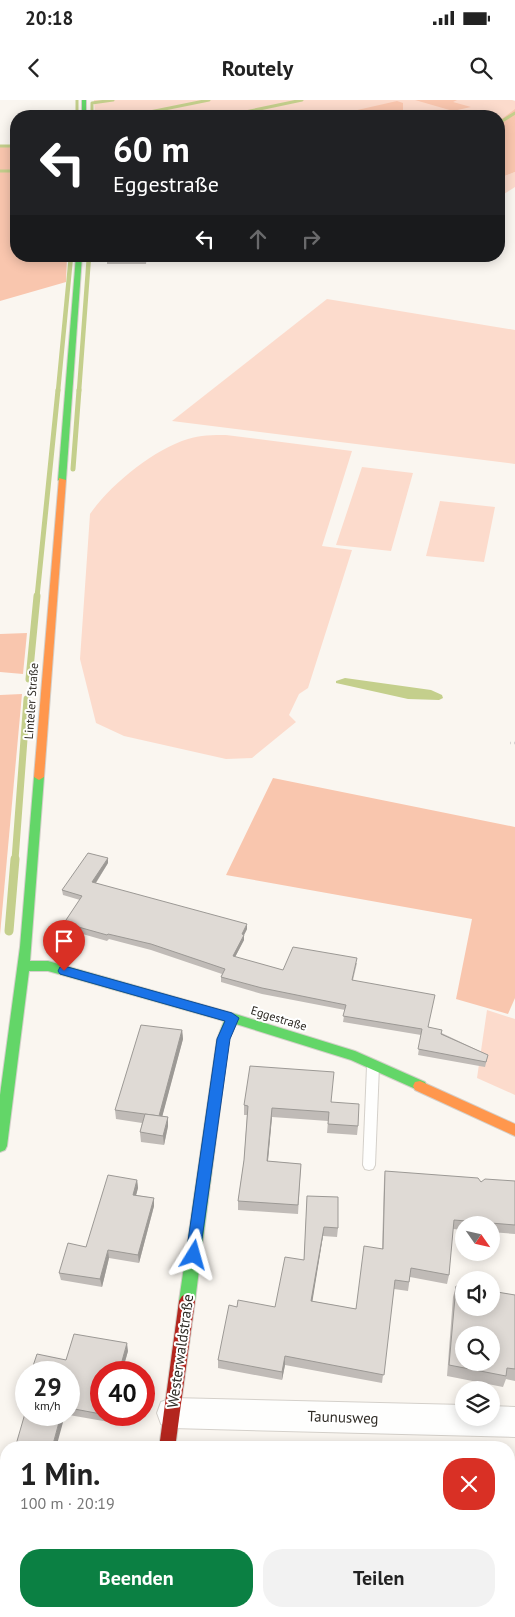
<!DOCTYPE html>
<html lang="de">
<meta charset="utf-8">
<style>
:root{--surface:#fff;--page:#f2f2f2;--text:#222;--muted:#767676;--accent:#0b8043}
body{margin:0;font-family:"PT Sans",sans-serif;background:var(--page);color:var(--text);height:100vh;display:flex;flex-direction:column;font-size:19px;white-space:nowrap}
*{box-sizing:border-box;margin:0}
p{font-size:16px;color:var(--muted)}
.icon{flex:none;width:28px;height:28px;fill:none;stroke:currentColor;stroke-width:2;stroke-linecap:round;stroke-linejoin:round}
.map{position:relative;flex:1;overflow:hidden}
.side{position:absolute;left:0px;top:1341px;width:515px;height:176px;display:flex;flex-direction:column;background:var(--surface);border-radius:20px 20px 0 0;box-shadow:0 2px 12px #0003}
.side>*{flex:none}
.banner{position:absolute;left:10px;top:10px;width:495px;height:152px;border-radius:20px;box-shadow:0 2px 12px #0003;background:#202124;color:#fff;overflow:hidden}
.needle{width:32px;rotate:124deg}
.tools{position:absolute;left:455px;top:1116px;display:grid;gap:10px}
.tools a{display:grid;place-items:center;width:45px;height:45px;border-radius:50%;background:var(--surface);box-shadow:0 2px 12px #0003;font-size:25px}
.speed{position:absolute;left:15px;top:1261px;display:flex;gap:10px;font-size:25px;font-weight:700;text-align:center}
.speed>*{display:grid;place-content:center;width:65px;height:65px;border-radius:50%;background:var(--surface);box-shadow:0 2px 12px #0003;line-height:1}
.speed small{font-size:12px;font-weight:400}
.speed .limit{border:8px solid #d22;background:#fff;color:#111}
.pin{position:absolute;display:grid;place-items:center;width:42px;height:42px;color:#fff;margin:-51px -21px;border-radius:50% 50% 50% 0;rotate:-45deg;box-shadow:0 0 5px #0007}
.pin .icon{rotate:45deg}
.me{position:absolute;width:55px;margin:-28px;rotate:8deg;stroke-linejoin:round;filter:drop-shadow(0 0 4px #0008)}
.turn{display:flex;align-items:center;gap:18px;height:105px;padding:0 20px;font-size:22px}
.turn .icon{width:65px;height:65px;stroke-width:2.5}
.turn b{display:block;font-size:35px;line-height:42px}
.lanes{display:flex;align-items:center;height:48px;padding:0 20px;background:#0003;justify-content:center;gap:25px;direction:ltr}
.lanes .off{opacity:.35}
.round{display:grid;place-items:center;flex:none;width:52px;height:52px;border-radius:20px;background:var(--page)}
.head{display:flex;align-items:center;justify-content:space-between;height:85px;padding:0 20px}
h1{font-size:30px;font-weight:600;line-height:38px}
.primary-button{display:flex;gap:10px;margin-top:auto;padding:10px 20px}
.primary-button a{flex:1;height:58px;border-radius:20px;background:var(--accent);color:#fff;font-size:20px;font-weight:600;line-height:58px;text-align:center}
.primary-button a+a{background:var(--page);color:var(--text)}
.status{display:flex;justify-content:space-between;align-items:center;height:35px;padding:0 25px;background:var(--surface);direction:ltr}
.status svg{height:14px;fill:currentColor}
header{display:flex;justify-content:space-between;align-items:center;height:65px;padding:0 20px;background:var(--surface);font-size:22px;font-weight:600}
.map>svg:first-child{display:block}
</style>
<div class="status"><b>20:18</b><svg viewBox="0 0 49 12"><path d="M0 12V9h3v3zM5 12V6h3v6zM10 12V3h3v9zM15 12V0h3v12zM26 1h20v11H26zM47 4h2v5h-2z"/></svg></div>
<header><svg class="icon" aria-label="back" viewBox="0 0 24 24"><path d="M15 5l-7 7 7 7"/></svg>Routely<svg class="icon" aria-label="search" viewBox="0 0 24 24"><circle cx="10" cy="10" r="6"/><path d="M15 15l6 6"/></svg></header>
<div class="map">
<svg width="515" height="1517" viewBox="0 0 515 1517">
<rect width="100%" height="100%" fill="#faf6f0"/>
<g fill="#fcdbcc">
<path d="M 94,0 L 512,0 L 515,1 L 515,65 L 499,70 L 499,16 L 95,16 Z"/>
<path d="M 515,72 L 515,87 L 499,97 L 499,78 Z"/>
<path d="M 327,199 L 515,230 L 515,364 L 172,321 Z"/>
<path d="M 226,335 L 352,351 L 322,446 L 352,450 L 308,588 L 299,594 L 289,615 L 296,622 L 252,658 L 226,659 L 124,636 L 96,623 L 80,559 L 90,414 C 110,385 154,349 188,339 C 200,335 213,335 226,335 Z"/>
<path d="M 362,367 L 413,373 L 391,451 L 336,445 Z"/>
<path d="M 440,401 L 495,407 L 484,462 L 426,456 Z"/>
<path d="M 487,910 L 515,919 L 515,995 L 477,978 Z"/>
</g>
<g fill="#f9c6ae">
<path d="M 415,0 L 457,0 L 453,2 L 471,7 L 453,11 Z"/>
<path d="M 397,1 L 403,3 L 403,10 L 391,16 L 331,16 Z"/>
<path d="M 515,9 L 515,72 L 499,78 L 499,21 Z"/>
<path d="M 0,47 L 16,47 L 16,156 L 67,156 L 66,182 L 0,201 Z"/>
<path d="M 27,533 L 23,574 L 0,572 L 0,534 Z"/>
<path d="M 22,594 L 0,835 L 0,595 Z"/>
<path d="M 273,678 L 515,727 L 515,898 L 508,914 L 456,899 L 472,819 L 226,775 Z"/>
</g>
<path fill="#c4cf8c" d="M 345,578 L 431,590 L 442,595 L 443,598 L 439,600 L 408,599 L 336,583 L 336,581 Z"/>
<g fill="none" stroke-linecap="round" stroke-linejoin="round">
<g stroke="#c4cf8c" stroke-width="3">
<path d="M 77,0 L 77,16"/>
<path d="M 92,16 L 92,3 L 113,0"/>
<path d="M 130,16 L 209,0"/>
<path d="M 226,16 L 302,0"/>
<path d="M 499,23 L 515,13"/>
<path d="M 0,46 L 16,46"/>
<path d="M 0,71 L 16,71"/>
</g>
<g stroke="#c4cf8c" stroke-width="4.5">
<path d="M 58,291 L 71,156"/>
<path d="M 79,291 L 89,156"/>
</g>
<g stroke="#c4cf8c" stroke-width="5">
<path d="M 73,369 L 79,290"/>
<path d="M 37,497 L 58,290"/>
</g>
<g stroke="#c4cf8c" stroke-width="7">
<path d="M 29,579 L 37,496"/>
<path d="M 15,760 L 27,599"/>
</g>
<path stroke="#c4cf8c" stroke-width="9" d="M 9,831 L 15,759"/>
<g stroke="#d4d0ca" stroke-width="2">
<path id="lane" d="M 373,961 L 377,963 L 379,966 L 375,1065 L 373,1069 L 369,1070 L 365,1069 L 363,1065 L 367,966 L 369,963 Z"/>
</g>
<g stroke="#d4d0ca" stroke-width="2">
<g id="street">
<path d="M 172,1298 L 464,1305 L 464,1318 L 491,1318 L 491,1306 L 515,1307 L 515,1337 L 172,1328 L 161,1324 L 157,1313 L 161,1302 Z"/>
<path d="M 126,1511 L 160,1511 L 159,1517 L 125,1517 Z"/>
</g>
</g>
<g stroke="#d4d0ca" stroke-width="2">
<g id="fast">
<rect x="82" y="0" width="4" height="16"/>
<path d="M 76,156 L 82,156 L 66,380 L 62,382 L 58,380 Z"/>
<path d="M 39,674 L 44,677 L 30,861 L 48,861 L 232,913 L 355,951 L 425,982 L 427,986 L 425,990 L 420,991 L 351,960 L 236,924 L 229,939 L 195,1201 L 192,1206 L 187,1208 L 182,1206 L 179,1201 L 217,939 L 224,921 L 48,871 L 29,871 L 7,1046 L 5,1050 L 0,1052 L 0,995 L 20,847 L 34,677 Z"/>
</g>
</g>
<g stroke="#d4d0ca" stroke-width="2">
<g id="slow">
<path d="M 59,378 L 66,380 L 44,677 L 39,680 L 34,677 Z"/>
<path d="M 420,981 L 515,1024 L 515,1036 L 415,990 L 413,986 L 415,982 Z"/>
</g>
</g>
<g stroke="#d4d0ca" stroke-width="2">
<path id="jam" d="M 187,1194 L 192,1196 L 195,1201 L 175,1348 L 159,1348 L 179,1201 L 182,1196 Z"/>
</g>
<path stroke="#d7d5d3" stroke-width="2.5" stroke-dasharray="1 3" stroke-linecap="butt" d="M 510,643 L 515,643"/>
<use href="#lane" fill="#fefefd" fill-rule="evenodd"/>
<use href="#street" fill="#fefefd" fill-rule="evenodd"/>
<use href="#fast" fill="#63d668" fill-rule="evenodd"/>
<use href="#slow" fill="#ff974d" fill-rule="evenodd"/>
<use href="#jam" fill="#b3261e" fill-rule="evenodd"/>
</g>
<g fill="#c0bbb7">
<path d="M 107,156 L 147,156 L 146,164 L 107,164 Z"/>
<path d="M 108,763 L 96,783 L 247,829 L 244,835 L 244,840 L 235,857 L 283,870 L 357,863 L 353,880 L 429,927 L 488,955 L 485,967 L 418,955 L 421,935 L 343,922 L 345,910 L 262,894 L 221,882 L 221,877 L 222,874 L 151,850 L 109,839 L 107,841 L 65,829 L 64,823 L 80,800 L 63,795 L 62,790 Z"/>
<path d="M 182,930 L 183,939 L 162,1016 L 168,1017 L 168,1026 L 164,1045 L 141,1042 L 140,1032 L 142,1023 L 116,1019 L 115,1010 Z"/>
<path d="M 331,1002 L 358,1026 L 357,1035 L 327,1033 L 328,1021 L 272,1017 L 268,1061 L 301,1064 L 298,1114 L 238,1110 L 238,1101 L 244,1060 L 247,1015 L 244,1015 L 244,1005 Z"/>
<path d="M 385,1071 L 481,1082 L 515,1081 L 515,1134 L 491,1132 L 491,1125 L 464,1125 L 464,1130 L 453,1129 L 449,1175 L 447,1184 L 410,1177 L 408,1191 L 394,1189 L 382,1283 L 285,1265 L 282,1280 L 218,1268 L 218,1260 L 237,1207 L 275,1207 L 304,1160 L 307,1096 L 338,1128 L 337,1137 L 323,1136 L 312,1201 L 356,1209 L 382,1149 L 384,1080 Z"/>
<path d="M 137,1080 L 138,1088 L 136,1095 L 154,1098 L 154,1106 L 139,1163 L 109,1158 L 102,1187 L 61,1180 L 59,1173 L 86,1147 Z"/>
<path d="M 456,1186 L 515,1195 L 515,1281 L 506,1279 L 503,1287 L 447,1276 L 453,1197 Z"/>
<path d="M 128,1251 L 122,1272 L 101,1272 L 101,1315 L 111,1315 L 109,1322 L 69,1315 L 69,1272 L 66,1260 Z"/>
<path d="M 509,1399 L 515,1400 L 515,1517 L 512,1517 L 513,1491 L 509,1491 Z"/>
<path d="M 197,1511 L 234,1511 L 234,1515 L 197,1514 Z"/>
<rect x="272" y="1511" width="19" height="4"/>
<path d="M 392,1511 L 413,1511 L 411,1517 L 391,1516 Z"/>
</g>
<g fill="#9c9995">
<path d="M 108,758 L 108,763 L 93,787 L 92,782 Z"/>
<path d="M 247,824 L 247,829 L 243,837 L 244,835 L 244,840 L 233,861 L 233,856 L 242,834 Z"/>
<path d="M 182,930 L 183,939 L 160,1025 L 159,1016 Z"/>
<path d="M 272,1008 L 272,1017 L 267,1070 L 267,1061 Z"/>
<path d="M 168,1017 L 168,1026 L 164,1045 L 163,1036 Z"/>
<path d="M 137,1080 L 138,1088 L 134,1103 L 133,1095 Z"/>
<path d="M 154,1098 L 154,1106 L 139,1163 L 138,1155 Z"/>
<path d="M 324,1127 L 323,1136 L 311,1210 L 311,1201 Z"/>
<path d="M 108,1150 L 109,1158 L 102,1187 L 100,1179 Z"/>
<path d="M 127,1243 L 128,1251 L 122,1272 L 119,1272 Z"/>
<path d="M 285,1256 L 285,1265 L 282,1280 L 282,1272 Z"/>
<path d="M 61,1315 L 65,1315 L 56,1348 L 52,1348 Z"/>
<path d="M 108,1315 L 111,1315 L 109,1322 L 108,1316 Z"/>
<path d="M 76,1511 L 81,1511 L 79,1517 L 75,1517 Z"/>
</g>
<g fill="#dfdad5" stroke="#9c9995" fill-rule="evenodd">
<rect x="107" y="156" width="39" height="1"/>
<path d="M 88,753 L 108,758 L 92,782 L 247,824 L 242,834 L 244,835 L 233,856 L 283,870 L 293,847 L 357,858 L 352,880 L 435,895 L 428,927 L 442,930 L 441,934 L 488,955 L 486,962 L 418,949 L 422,929 L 343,916 L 346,905 L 262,888 L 221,877 L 225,869 L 151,844 L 108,834 L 107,835 L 64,823 L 82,796 L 62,790 Z"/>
<path d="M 141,925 L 182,930 L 159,1016 L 115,1010 Z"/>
<path d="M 250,966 L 334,972 L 331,1002 L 359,1004 L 358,1026 L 328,1024 L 329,1012 L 272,1008 L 267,1061 L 301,1064 L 298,1105 L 238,1101 L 244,1060 L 248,1006 L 244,1005 Z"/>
<path d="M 145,1014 L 168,1017 L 163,1036 L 140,1032 Z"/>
<path d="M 385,1071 L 478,1078 L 481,1082 L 485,1079 L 515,1081 L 515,1125 L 454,1120 L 449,1175 L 411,1168 L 409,1182 L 395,1180 L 384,1275 L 285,1256 L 282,1272 L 218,1260 L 229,1205 L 237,1207 L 238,1200 L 275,1207 L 285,1157 L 304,1160 L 307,1096 L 338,1097 L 338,1128 L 324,1127 L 311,1201 L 356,1209 L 364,1146 L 383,1149 Z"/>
<path d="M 108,1075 L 137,1080 L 133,1095 L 154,1098 L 138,1155 L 108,1150 L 100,1179 L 59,1173 L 68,1143 L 86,1147 Z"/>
<path d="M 456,1186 L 464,1187 L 464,1208 L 491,1208 L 491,1191 L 515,1195 L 515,1269 L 507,1268 L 506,1276 L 449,1265 ZM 464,1235 L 491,1235 L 491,1262 L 464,1262 Z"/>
<path d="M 74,1234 L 127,1243 L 119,1272 L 101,1272 L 101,1314 L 69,1308 L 69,1272 L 31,1272 L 37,1254 L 66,1260 Z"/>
<path d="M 26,1310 L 26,1315 L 61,1315 L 52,1348 L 15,1348 Z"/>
<path d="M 509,1399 L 515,1400 L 515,1485 L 509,1483 Z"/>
<path d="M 18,1511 L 76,1511 L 75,1517 L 16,1517 Z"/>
</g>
<path fill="#1a73e8" stroke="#114b97" d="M 64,866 L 232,913 L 239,918 L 230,939 L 199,1160 L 194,1162 L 188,1160 L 186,1155 L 217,939 L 225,921 L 60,874 L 58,871 L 60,867 Z"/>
<g text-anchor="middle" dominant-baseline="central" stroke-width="4" stroke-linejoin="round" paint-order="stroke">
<g font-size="12" fill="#302c26" stroke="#fff">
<text transform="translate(31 601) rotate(-86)">Linteler Straße</text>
<text transform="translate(279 918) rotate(17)">Eggestraße</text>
</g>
<g font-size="15" fill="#302c26" stroke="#fff">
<text transform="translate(180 1251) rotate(-82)">Westerwaldstraße</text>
<text transform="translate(343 1317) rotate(2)">Taunusweg</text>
</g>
</g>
</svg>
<div class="tools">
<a><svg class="needle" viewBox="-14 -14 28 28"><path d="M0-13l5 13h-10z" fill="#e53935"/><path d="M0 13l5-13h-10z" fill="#767676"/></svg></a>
<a><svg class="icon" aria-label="sound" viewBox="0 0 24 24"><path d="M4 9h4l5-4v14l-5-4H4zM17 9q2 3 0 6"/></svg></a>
<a><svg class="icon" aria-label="search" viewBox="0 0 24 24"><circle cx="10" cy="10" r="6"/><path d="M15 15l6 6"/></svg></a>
<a><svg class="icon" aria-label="layers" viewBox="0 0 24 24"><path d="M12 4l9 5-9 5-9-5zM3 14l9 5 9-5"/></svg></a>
</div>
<div class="speed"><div>29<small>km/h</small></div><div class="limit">40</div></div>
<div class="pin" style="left:64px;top:871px;background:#d93025"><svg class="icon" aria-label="arrive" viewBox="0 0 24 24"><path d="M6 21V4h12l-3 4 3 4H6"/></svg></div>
<svg class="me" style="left:194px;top:1155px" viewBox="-20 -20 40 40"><path d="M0-17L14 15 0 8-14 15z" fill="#1a73e8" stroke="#fff" stroke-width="4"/></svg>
<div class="banner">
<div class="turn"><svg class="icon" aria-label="left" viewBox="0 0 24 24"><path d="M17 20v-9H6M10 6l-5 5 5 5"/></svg><div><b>60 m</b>Eggestraße</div></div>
<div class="lanes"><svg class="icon" aria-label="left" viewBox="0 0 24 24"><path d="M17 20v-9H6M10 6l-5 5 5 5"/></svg><svg class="icon off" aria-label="ahead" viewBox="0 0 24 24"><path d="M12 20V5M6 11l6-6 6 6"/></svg><svg class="icon off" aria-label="right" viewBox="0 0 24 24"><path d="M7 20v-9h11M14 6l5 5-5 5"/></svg></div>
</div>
<section class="side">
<div class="head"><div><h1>1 Min.</h1><p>100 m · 20:19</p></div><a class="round" style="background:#d93025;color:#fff"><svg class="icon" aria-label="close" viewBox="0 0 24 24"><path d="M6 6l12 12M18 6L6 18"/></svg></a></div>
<div class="primary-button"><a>Beenden</a><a>Teilen</a></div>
</section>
</div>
